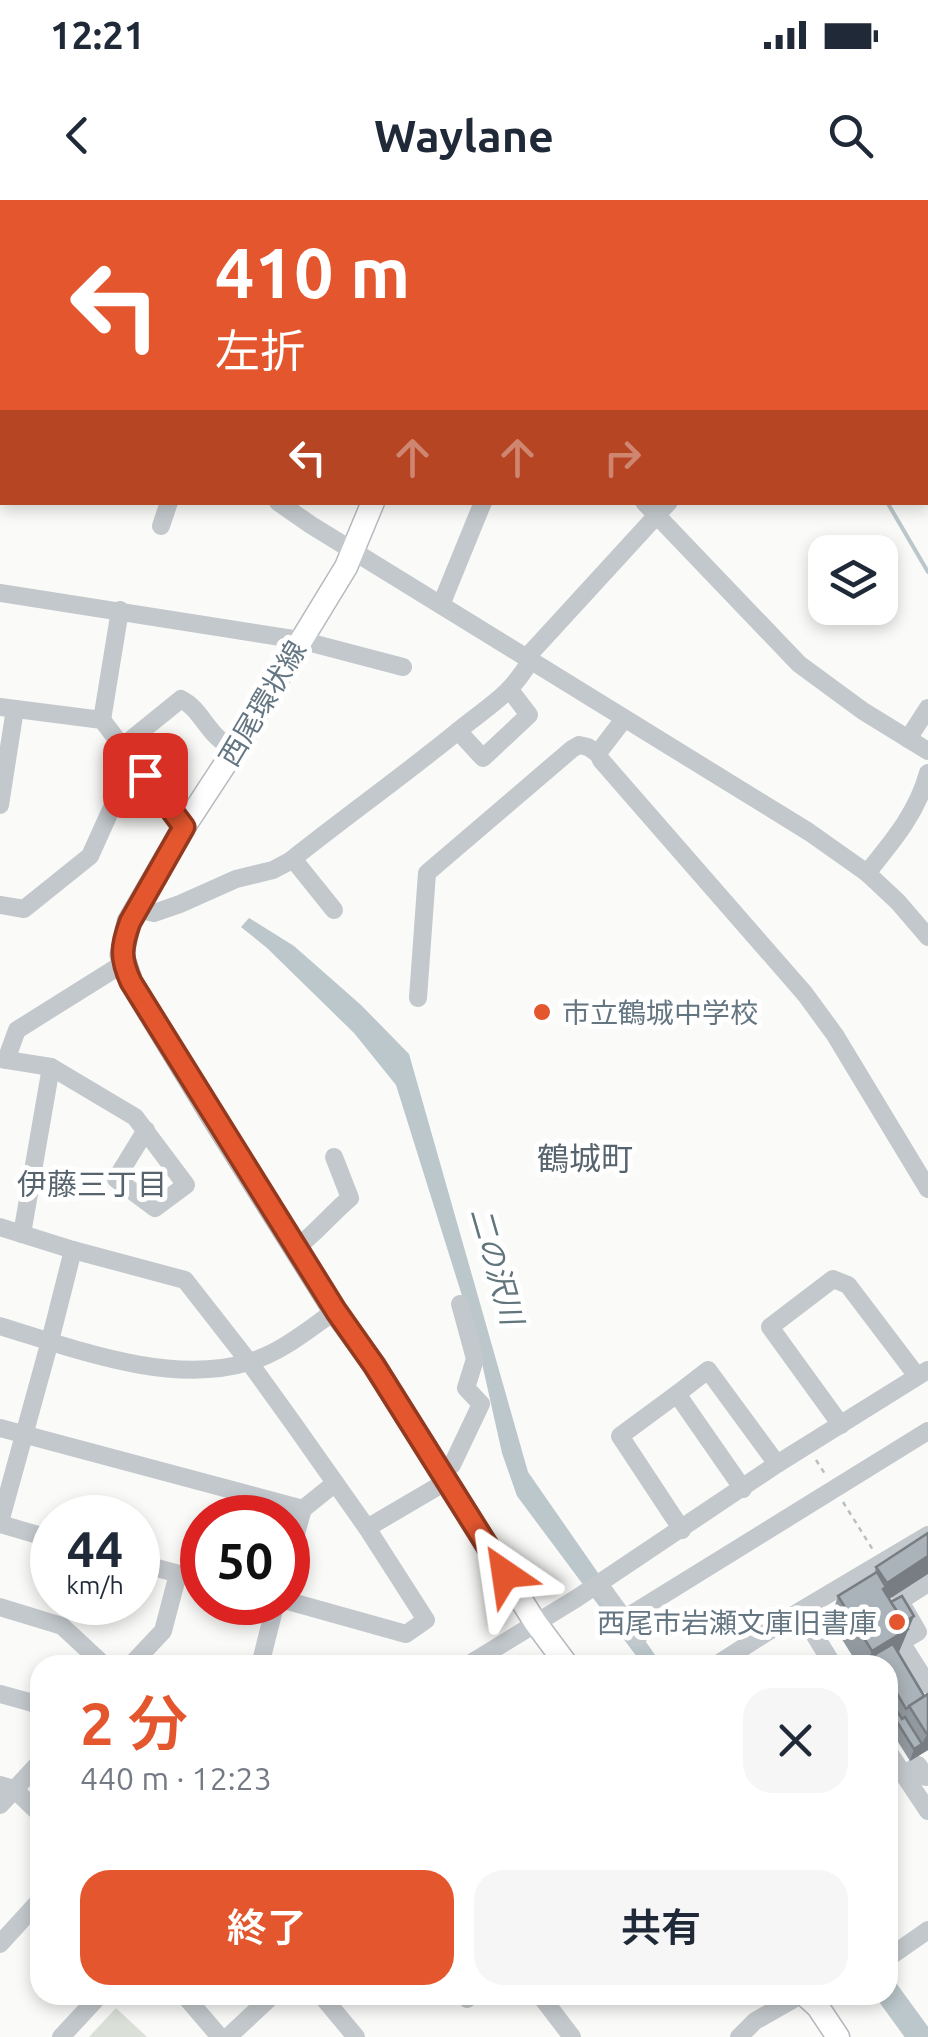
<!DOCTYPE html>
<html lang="ja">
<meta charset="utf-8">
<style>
:root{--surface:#fff;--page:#f6f6f7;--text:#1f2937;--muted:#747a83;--accent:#e4572e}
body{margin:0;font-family:Ubuntu,"Noto Sans JP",sans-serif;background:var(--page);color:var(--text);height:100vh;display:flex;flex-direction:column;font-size:38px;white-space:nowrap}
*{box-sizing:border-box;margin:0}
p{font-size:32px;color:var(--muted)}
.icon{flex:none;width:55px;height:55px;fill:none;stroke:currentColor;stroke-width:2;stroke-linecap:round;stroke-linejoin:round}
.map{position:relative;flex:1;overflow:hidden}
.side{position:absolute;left:30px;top:1455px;width:868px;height:350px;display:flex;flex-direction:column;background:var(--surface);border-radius:30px;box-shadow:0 5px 15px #0003}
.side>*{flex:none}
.hud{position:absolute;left:0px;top:0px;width:930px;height:305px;box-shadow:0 5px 15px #0003;background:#e4572e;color:#fff;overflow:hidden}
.buttons{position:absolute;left:808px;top:335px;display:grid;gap:20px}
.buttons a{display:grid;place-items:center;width:90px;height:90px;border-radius:20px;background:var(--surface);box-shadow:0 5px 15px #0003;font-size:50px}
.speed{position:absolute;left:30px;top:1295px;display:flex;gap:20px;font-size:50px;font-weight:700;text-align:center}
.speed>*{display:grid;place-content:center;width:130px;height:130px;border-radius:50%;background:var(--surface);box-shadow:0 5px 15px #0003;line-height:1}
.speed small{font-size:25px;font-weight:400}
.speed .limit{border:15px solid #d22;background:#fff;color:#111}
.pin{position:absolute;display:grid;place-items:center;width:85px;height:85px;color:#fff;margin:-42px;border-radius:20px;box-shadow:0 5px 15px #0006}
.me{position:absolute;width:110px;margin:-55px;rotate:328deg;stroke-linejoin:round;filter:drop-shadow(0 0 8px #0008)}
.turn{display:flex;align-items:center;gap:35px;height:210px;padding:0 50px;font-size:45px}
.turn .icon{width:130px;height:130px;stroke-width:2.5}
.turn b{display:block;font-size:70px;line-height:85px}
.lanes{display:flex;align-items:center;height:95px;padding:0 50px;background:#0003;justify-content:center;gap:50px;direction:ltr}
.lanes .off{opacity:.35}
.round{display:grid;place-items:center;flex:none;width:105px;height:105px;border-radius:30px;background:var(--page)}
.headline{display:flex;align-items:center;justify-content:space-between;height:170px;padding:0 50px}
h1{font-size:60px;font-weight:600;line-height:75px;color:var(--accent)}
.action{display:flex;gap:20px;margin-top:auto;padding:20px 50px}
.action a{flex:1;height:115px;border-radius:30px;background:var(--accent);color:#fff;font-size:40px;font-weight:600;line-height:115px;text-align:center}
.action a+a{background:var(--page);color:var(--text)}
.status{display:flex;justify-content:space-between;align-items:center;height:70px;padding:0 50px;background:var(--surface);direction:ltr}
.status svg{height:28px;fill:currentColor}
header{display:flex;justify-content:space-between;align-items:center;height:130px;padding:0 50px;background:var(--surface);font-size:45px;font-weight:600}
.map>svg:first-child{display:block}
</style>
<div class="status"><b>12:21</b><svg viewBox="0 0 49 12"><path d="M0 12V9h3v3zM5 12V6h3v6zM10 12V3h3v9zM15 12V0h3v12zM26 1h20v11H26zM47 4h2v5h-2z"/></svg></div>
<header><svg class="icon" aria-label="back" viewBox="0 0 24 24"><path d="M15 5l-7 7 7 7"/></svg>Waylane<svg class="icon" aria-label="search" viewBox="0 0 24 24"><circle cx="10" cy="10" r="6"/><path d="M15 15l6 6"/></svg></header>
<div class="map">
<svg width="928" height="1837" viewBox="0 0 928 1837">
<rect width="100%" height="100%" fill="#fafaf8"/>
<path fill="#dadfd7" d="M 116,1808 L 147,1837 L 89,1837 Z"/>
<path fill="#bbc7cb" d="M 249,718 L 294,746 L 361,805 L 409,854 L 528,1272 L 662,1465 L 643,1465 L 517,1296 L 502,1253 L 479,1150 L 396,885 L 354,833 L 267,748 L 241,727 Z"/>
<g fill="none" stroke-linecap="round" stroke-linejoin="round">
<path stroke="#bbc7cb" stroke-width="4" d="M 887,302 L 928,372"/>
<path stroke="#bbc7cb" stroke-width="25" d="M 888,1793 L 920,1837"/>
<g stroke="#b5babe" stroke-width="25">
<g id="major">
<path d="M 491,2 L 492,0"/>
<path d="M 373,302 L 346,367 L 235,549 L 184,627 L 129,722 L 122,755 L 131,782 L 215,920 L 335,1111 L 374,1165 L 535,1422 L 567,1465"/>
<path d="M 805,1795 L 818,1807 L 838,1837"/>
</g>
</g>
<g stroke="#bbbfc2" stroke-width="2.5" stroke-dasharray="5 5" stroke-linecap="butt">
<path d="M 816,1260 L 825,1274"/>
<path d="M 843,1302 L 873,1350"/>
</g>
<g stroke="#c3c8cc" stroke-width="18">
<path d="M 34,0 L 38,2"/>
<path d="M 362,0 L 364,2"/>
<path d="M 787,0 L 792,2"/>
<path d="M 206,2 L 209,0"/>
<path d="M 606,2 L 607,0"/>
<path d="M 842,2 L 842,0"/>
<path d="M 0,123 L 2,125"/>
<path d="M 278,302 L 311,325 L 809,632 L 867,673 L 898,702 L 928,737"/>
<path d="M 644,302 L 799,464 L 863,511 L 928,551"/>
<path d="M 161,326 L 169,302"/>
<path d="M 0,393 L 300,440 L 403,467"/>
<path d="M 441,405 L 483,302"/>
<path d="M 526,458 L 669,302"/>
<path d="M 0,507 L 102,520 L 184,627"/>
<path d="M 624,519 L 598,553 L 601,560 L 805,794 L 835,835 L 928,989"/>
<path d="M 102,520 L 120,410"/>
<path d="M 458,531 L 483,558 L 529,515 L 510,490"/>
<path d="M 908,539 L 928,508"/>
<path d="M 123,546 L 181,499 C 203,510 207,537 235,549"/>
<path d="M 0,605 L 15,509"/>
<path d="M 293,659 L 334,710"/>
<path d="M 867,673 C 893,641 917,613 928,573"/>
<path d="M 0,705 L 24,709 L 90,656 L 118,594 L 145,575"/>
<path d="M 137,709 L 154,713 L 180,704 L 236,679 L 273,670 L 290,661 C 345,617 403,576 458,531 C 488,506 510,496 530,461"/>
<path d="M 418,798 L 427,673 L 572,549 L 579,545 L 588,547 L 598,554"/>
<path d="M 0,859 L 51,867 L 135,917 L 186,985 L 155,1008 L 116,979 L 146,930"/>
<path d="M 6,860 L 17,830 L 124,763"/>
<path d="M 0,1027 L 73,1050 L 185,1080 L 249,1162 L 293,1223 L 367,1328 L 426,1420 L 406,1434 L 288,1401"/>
<path d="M 22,1034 L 51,867"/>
<path d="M 296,1048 C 316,1033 331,1014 350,998 L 334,957"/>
<path d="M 0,1126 C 75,1149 171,1186 249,1162 C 281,1153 309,1129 335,1111"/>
<path d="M 677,1194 L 708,1170 L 777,1264"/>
<path d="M 841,1225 L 770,1127 L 833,1079 L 848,1085 L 917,1176"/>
<path d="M 0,1228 L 303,1309"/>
<path d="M 441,1272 L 452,1265 L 481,1204 L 466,1188 L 475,1159 L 460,1104"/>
<path d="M 0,1322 L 50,1141 L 73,1050"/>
<path d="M 0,1324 L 52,1339"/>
<path d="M 367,1328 L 447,1281"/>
<path d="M 682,1330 L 620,1236 L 677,1194 L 743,1289"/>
<path d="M 288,1362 L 303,1309 L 334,1284"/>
<path d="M 138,1363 L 202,1380"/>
<path d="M 928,1383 L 900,1401 L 918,1432 L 901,1442 L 928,1485"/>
<path d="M 599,1384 L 638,1438"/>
<path d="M 0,1407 L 62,1426 L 104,1465"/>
<path d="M 800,1411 L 833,1465"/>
<path d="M 624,1419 L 928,1231"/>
<path d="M 131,1465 L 163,1431 L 178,1374"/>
<path d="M 260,1465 L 276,1402"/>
<path d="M 468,1465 L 577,1398 L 777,1264 L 928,1170"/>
<path d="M 716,1465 L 800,1411 L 928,1335"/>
<path d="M 0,1494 L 33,1503 L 40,1510"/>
<path d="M 888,1551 L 928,1611"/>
<path d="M 904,1575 L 918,1565 L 926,1577 L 928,1575"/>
<path d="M 0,1585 L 14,1589 L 40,1614"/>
<path d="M 0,1605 L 40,1562"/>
<path d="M 0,1744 L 40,1700"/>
<path d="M 888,1758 L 928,1730"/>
<path d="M 184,1795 L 220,1837"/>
<path d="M 321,1795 L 356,1837"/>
<path d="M 540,1795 L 572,1837"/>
<path d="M 467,1799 L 472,1795"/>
<path d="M 61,1837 L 100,1795"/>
<path d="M 228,1837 L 273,1795"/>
<path d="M 739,1837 L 755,1821 L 801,1795"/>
</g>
<use href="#major" stroke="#fff" stroke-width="22"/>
</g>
<path fill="#929a9f" d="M 928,1333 L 889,1399 L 891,1402 L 914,1416 L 898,1453 L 924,1496 L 928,1494 L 928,1550 L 910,1561 L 888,1526 L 892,1515 L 888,1506 L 888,1465 L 858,1465 L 830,1420 L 838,1396 L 874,1374 L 876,1367 Z"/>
<g fill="#777d82">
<path d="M 928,1356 L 928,1374 L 880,1405 L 883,1389 L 887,1383 Z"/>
<path d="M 914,1416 L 899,1452 L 879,1464 L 874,1455 L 870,1465 L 867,1465 L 872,1451 L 901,1424 Z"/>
<path d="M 928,1532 L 928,1550 L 910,1561 L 914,1549 L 922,1544 Z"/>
</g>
<g fill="#aab3b9" stroke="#777d82" stroke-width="2.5">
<path d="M 928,1333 L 928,1356 L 887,1383 L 876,1367 Z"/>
<path d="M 877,1372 L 886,1387 L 883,1389 L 908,1429 L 872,1451 L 838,1396 Z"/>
<path d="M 902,1396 L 914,1416 L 904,1422 L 891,1402 Z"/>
<path d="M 893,1444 L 924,1496 L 906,1509 L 888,1478 L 888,1465 L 880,1465 L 874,1455 Z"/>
<path d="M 928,1494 L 928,1532 L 926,1533 L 909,1506 Z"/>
<path d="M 897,1511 L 902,1519 L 905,1517 L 922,1544 L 914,1549 L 892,1514 Z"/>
</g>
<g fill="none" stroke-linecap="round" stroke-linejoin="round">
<g stroke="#94391e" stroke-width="25">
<path id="route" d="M 145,575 L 184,627 L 130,722 C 121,747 120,758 131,782 L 336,1111 L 374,1165 L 505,1374"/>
</g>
<use href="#route" stroke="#e4572e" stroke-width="18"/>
</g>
<g fill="#e4572e" stroke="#fff" stroke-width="4">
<circle cx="542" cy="812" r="10"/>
<circle cx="897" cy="1422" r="10"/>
</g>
<g text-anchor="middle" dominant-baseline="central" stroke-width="10" stroke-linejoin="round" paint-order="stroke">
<g font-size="28" fill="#657683" stroke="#fff">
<text transform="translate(262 503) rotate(-59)">西尾環状線</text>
</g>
<g font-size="28" fill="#657683" stroke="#fff" text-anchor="start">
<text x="562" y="812">市立鶴城中学校</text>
<text x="877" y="1422" text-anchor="end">西尾市岩瀬文庫旧書庫</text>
</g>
<g font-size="30" fill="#57646e" stroke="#fff">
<text x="92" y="984">伊藤三丁目</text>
</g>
<g font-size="30" font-style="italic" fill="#60757c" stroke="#fff">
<text transform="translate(497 1066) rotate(74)">二の沢川</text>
</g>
<g font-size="32" fill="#57646e" stroke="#fff">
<text x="585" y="958">鶴城町</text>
</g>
</g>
</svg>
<div class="buttons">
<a><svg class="icon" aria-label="layers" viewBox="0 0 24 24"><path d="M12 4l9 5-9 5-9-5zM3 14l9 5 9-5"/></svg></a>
</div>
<div class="speed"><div>44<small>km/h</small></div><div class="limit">50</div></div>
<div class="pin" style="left:145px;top:575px;background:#d93025"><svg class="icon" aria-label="arrive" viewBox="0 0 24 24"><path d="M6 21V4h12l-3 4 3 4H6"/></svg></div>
<svg class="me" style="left:505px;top:1374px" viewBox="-20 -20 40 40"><path d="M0-17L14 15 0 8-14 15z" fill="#e4572e" stroke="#fff" stroke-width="4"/></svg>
<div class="hud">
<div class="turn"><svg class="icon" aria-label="left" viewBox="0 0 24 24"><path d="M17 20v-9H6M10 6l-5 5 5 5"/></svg><div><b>410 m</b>左折</div></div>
<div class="lanes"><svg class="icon" aria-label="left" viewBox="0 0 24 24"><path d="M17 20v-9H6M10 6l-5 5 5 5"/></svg><svg class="icon off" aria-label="ahead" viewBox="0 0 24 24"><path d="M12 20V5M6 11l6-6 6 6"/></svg><svg class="icon off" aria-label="ahead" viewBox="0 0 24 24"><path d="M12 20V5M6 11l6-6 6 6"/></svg><svg class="icon off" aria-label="right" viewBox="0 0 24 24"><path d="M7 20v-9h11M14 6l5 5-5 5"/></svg></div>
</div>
<section class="side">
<div class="headline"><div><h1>2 分</h1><p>440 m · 12:23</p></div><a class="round"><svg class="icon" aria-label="close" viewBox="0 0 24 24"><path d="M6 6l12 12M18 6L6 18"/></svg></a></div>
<div class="action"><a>終了</a><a>共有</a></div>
</section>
</div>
